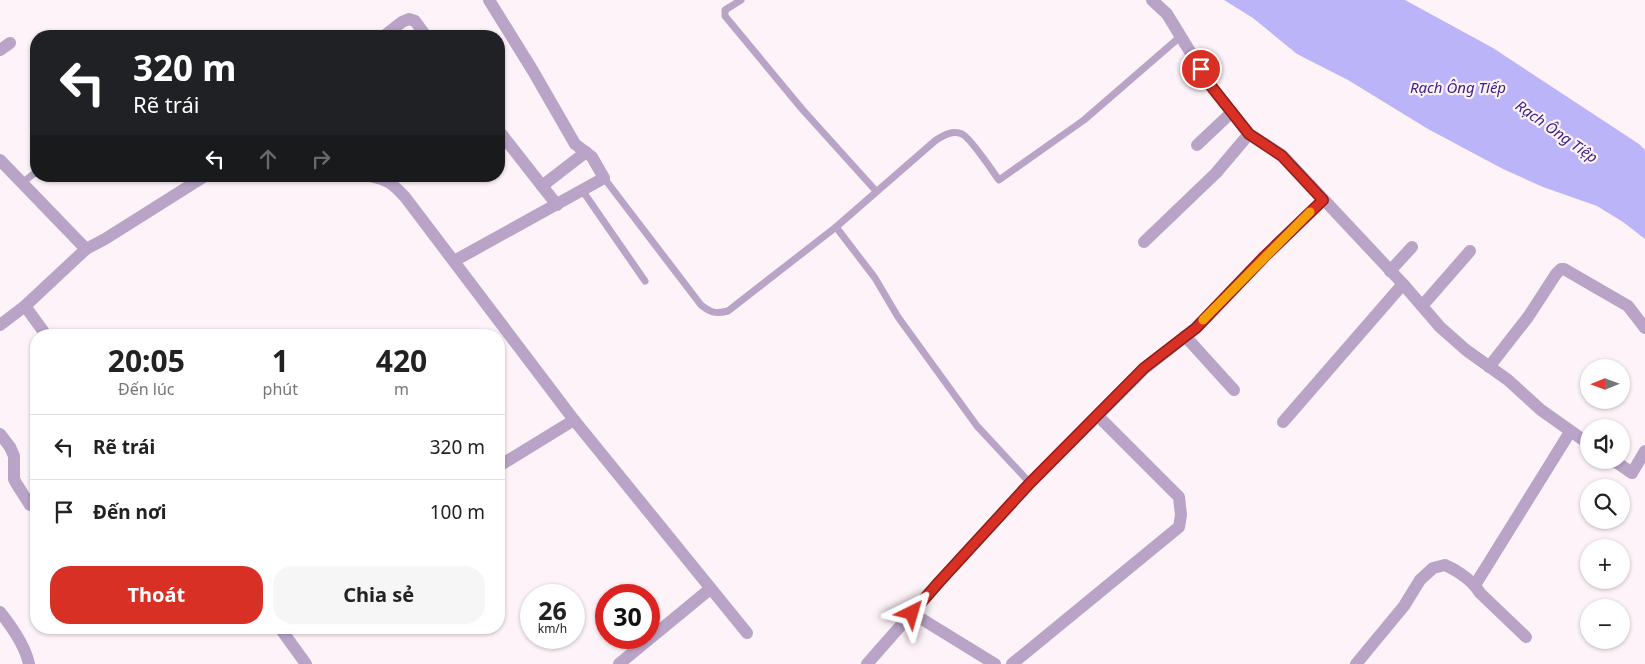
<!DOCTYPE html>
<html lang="vi">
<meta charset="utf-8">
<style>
:root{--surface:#fff;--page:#f6f6f6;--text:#222;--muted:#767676;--line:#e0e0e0;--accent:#d93025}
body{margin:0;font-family:"Noto Sans",sans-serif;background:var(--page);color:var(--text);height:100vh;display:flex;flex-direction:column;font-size:19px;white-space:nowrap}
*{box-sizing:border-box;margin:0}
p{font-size:16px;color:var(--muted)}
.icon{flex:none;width:28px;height:28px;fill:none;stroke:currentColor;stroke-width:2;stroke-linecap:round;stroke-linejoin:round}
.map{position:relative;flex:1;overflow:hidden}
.panel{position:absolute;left:30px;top:329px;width:475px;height:305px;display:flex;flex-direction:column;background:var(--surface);border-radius:20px;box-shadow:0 1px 4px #0004}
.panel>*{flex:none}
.banner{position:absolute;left:30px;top:30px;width:475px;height:152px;border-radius:20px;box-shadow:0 1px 4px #0004;background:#202124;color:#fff;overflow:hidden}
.needle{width:32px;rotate:269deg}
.controls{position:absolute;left:1580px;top:359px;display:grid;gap:10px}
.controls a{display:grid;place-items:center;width:50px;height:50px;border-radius:50%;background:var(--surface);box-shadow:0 1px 4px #0004;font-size:25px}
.speed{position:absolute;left:520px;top:584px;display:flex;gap:10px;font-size:25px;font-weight:700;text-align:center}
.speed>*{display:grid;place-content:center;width:65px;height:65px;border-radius:50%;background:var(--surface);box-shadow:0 1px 4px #0004;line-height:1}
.speed small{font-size:12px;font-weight:400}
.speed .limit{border:8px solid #d22;background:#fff;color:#111}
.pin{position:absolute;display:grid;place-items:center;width:42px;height:42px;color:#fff;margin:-21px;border:2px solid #fff;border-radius:50%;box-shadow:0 1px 5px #0007}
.me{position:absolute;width:55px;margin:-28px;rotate:40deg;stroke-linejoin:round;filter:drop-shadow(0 0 4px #0008)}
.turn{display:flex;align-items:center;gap:18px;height:105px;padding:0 20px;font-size:22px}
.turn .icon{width:65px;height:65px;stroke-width:2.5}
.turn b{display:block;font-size:35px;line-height:42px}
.lanes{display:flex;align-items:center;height:48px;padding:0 20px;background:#0003;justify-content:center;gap:25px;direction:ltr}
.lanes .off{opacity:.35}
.eta{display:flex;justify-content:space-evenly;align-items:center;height:85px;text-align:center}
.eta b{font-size:30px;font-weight:700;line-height:35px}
.button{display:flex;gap:10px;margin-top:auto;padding:10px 20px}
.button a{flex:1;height:58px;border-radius:20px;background:var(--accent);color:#fff;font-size:20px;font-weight:700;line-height:58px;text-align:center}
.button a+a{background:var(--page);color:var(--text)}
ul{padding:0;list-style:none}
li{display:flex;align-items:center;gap:15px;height:65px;padding:0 20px;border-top:1px solid var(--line)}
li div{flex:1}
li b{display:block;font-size:19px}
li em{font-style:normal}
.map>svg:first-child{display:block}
</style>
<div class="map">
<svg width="1645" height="664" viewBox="0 0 1645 664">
<rect width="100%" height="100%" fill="#fdf3f9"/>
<path fill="#bbb4f8" d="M 1224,0 L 1405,0 L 1493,48 L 1639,144 L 1645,150 L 1645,239 L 1623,222 L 1597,206 L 1543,187 L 1503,169 L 1428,129 L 1348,80 L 1297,54 L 1253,18 Z"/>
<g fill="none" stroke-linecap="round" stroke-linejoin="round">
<g stroke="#b9a3c6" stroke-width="7">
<path d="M 741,0 L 725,10 L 725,16 L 802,109 L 876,191"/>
<path d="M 604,178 L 701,305 C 711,313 716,314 728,311 L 836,227 L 936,140 C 944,135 953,130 962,134 C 970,137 993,172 999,180 L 1084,120 L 1181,36"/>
<path d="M 22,183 L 36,172"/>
<path d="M 582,190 L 645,281"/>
<path d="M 836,227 L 875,278 L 898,317 L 977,426 L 1030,483"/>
</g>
<g stroke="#b9a3c6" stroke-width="12">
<path d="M 1152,0 L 1167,14 L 1211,86 L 1249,134 L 1282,155 L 1403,284 L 1440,327 L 1466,350 L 1508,380 L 1541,410 L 1589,444"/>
<path d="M 384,36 L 402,22 L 409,19 L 415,21 L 426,36"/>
<path d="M 0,50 L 10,43"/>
<path d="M 499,131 L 557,205"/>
<path d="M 1197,145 L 1232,112"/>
<path d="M 0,160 L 86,249 L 25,306 L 46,335"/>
<path d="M 370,176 C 388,180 392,183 405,197 L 574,420 L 747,633"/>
<path d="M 542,186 L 586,152"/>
<path d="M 1144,242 L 1216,173 L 1249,134"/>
<path d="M 86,249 L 105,239 L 205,176"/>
<path d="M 454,261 L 604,178 L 592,157 L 575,144 L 533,71 L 489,0"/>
<path d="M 1390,271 L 1412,247"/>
<path d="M 1422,306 L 1470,251"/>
<path d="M 0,325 L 25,306"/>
<path d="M 1185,336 L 1234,390"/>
<path d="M 1489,367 L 1528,317 L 1556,274 L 1561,269 L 1564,269 L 1628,306 L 1645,328"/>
<path d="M 1283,422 L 1403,284"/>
<path d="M 0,434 L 10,447 L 14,456 L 14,479 L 16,483 L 30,505"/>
<path d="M 1613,460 L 1632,473 L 1645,451"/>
<path d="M 499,466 L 574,420"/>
<path d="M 1475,585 L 1570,432"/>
<path d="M 0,612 C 12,627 25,645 29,664"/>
<path d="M 912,613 L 995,664"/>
<path d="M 280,628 L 306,664"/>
<path d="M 619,664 L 710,589"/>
<path d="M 867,664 L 940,581 L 1030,483 L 1145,368 L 1196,328 L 1264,257 L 1323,200"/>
<path d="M 1012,664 L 1179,527 L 1181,515 L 1179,497 L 1098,416"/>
<path d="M 1356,664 L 1404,606 L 1420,580 L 1433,568 L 1445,565 C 1458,571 1472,580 1480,593 L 1526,637"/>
</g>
</g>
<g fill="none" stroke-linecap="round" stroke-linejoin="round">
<g stroke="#8d1f18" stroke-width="12">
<path id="route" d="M 912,613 L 940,581 L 1030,483 L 1144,368 L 1196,328 L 1264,257 L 1323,200 L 1282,156 L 1249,134 L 1211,86 L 1201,69"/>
</g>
<use href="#route" stroke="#d93025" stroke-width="9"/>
<path stroke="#f59e0b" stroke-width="9" d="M 1203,320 L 1310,212"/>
</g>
<g text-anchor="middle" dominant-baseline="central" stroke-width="4.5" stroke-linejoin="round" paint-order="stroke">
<g font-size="15" font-style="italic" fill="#3d2282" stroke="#fdf3f9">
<text x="1458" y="87">Rạch Ông Tiếp</text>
<text transform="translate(1557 131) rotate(35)">Rạch Ông Tiệp</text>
</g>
</g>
</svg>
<div class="controls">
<a><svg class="needle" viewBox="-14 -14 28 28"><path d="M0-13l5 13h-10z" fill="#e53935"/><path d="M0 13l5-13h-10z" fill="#767676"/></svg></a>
<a><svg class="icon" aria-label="sound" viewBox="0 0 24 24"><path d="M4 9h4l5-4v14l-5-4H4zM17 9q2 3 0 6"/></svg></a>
<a><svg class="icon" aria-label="search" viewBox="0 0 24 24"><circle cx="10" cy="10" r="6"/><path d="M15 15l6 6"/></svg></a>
<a>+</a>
<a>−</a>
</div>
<div class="speed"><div>26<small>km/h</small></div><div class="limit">30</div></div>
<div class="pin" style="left:1201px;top:69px;background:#d93025"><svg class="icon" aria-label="arrive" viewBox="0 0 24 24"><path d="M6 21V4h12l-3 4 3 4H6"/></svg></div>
<svg class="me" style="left:912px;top:613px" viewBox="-20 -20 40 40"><path d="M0-17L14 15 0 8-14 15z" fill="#d93025" stroke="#fff" stroke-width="4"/></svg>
<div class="banner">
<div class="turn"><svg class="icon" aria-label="left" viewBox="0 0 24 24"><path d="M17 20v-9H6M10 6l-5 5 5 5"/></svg><div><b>320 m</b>Rẽ trái</div></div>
<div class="lanes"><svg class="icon" aria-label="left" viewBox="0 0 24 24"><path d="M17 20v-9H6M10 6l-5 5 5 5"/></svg><svg class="icon off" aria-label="ahead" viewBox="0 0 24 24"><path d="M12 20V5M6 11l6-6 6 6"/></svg><svg class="icon off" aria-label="right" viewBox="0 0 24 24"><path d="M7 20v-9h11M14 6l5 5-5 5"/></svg></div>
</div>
<section class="panel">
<div class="eta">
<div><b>20:05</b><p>Đến lúc</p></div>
<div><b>1</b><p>phút</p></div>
<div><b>420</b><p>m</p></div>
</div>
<ul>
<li><svg class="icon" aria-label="left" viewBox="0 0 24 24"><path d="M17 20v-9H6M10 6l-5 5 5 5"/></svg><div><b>Rẽ trái</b></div><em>320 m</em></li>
<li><svg class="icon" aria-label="arrive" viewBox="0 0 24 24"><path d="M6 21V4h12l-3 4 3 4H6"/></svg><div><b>Đến nơi</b></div><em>100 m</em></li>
</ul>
<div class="button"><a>Thoát</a><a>Chia sẻ</a></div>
</section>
</div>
